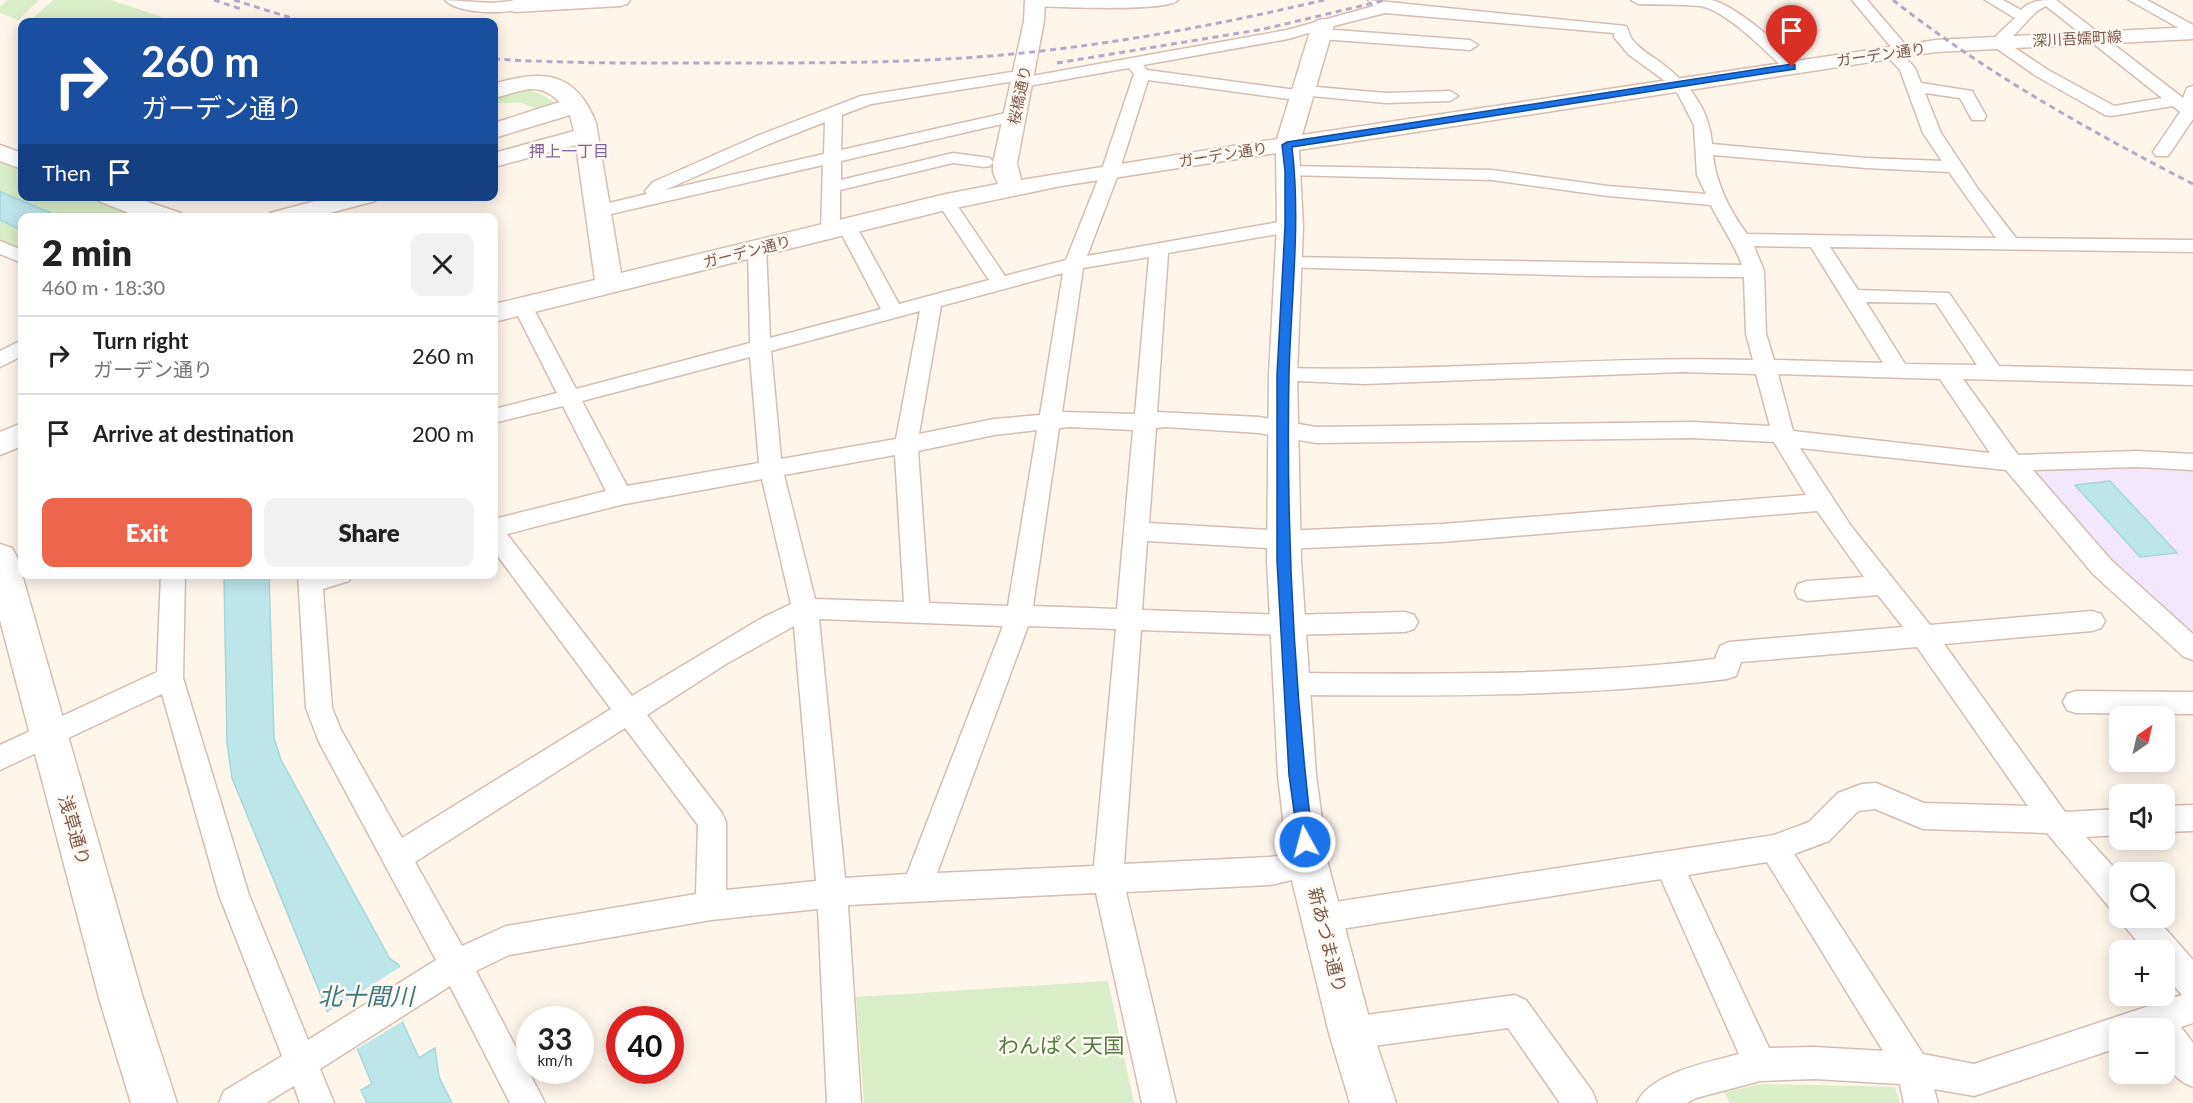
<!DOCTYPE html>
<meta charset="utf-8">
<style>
:root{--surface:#fff;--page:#f2f2f2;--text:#222;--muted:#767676;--line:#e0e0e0;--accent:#ec654c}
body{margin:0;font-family:Lato,"Noto Sans JP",sans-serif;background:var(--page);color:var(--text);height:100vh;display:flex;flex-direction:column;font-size:22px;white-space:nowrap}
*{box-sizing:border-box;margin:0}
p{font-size:20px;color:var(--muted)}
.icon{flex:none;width:33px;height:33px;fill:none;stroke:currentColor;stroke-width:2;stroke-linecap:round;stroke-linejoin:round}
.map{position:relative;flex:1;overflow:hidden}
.details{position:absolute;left:18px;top:213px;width:480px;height:366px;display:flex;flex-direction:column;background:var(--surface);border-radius:12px;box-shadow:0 3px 15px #0003}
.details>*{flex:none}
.banner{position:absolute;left:18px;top:18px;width:480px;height:183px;border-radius:12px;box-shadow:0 3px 15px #0003;background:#1a4fa0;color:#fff;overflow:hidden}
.needle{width:39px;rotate:34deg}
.controls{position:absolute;left:2109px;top:706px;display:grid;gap:12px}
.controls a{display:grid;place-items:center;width:66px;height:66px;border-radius:12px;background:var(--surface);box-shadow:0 3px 15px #0003;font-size:30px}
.speed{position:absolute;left:516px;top:1006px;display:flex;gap:12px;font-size:30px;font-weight:700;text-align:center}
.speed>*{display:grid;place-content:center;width:78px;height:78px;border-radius:50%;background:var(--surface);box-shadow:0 3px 15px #0003;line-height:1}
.speed small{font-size:15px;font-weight:400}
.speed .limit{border:9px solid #d22;background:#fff;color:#111}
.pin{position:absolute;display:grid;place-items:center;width:51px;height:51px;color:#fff;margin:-62px -26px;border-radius:50% 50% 50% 0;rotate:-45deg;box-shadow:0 0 6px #0007}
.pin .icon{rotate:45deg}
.me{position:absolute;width:66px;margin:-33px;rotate:353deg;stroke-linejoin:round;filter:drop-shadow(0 0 4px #0008)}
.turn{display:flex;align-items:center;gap:21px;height:126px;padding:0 24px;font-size:27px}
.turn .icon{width:78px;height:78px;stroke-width:2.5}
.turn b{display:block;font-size:42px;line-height:51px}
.then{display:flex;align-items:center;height:57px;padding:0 24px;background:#0003;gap:12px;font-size:22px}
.round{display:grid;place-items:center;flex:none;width:63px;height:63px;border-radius:12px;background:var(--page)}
.head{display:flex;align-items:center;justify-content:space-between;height:102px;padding:0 24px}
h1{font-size:36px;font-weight:800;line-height:45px}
.button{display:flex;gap:12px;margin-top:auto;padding:12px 24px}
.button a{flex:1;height:69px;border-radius:12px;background:var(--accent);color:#fff;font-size:24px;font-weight:800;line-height:69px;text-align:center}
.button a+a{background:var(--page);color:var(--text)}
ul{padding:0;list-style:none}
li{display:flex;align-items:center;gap:18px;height:78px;padding:0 24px;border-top:2px solid var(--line)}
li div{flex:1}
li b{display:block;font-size:22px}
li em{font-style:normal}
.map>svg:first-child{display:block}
</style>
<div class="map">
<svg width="2193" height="1103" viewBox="0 0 2193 1103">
<rect width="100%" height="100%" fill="#fef5eb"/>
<path fill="#f2e7fb" d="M 2138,466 L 2193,471 L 2193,641 L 2116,572 L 2037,477 L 2039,469 Z"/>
<g fill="#d9edc8">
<path d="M 8,0 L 39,0 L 18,20 L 0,13 L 0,7 Z"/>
<path d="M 53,0 L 111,0 L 176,22 L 29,22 Z"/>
<path d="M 515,89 C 529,89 545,93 555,104 L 537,110 L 522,103 L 494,103 L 494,96 Z"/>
<path d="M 0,161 L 22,170 L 22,196 L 87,197 L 140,217 L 61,217 L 0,191 Z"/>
<path d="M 0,220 L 22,230 L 22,249 L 0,239 Z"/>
<path d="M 1108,981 L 1134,1103 L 864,1103 L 856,997 Z"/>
<path d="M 1762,1084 L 1895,1087 L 1900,1103 L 1730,1103 L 1724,1092 Z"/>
</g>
<g fill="#bde6e9" stroke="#a3d7dc" stroke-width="1.5">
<path d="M 0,191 L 3,193 L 61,217 L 22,218 L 22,230 L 0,220 Z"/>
<path d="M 2110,481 L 2177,553 L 2140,557 L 2075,485 Z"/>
<path d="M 224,575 L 269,575 L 274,738 L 281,760 L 390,959 L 398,964 L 420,1009 L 402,1021 L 419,1058 L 435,1048 L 439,1077 L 452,1103 L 367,1103 L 361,1090 L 372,1084 L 357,1048 L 345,1054 L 232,778 L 227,743 Z"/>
</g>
<path fill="#fef5eb" d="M 402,966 L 423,1009 L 343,1057 L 325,1014 Z"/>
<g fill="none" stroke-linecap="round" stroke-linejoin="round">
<g stroke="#d4beb2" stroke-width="3">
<g id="street">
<path d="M 445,0 L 491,3 L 524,0 L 520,9 C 502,14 458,14 445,0 Z"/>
<path d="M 1029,0 L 1178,0 C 1168,12 1057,7 1035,6 L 1030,5 Z"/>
<path d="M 1368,0 L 1626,26 C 1629,30 1629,34 1631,38 C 1638,48 1650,55 1660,62 C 1689,84 1709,107 1712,144 L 1866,158 L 1942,161 L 1923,133 L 1900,70 L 1883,52 L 1891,47 L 1852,0 L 1867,0 L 1910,50 L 1903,55 L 1915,68 L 1921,83 L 1972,91 L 1986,116 L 1984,120 L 1972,120 L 1960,98 L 1925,93 L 1941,133 L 1978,189 L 2016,238 L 2193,240 L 2193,252 L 1830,247 L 1858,290 L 1949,293 L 1999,366 L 2193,371 L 2193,385 L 1963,379 L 2018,455 L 2137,451 L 2193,454 L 2193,470 L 2137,467 L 2033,470 L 2111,560 L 2193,634 L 2193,660 L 2184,657 L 2093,574 L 2006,470 L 1800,448 L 1851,526 L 1930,625 L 2092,611 L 2101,614 L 2105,621 L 2101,628 L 2092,631 L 1944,644 L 2065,812 L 2120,809 L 2120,835 L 2086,837 L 2120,874 L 2120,911 L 2109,907 L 2047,833 L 1923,829 L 1875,809 L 1858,811 L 1829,841 L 1794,854 L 1923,1054 L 1974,1064 L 2182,995 L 2164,974 L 2164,951 L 2145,951 L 2126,928 L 2122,918 L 2156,918 L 2193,960 L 2193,1023 L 2181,1027 L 2193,1043 L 2193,1087 C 2165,1076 2164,1055 2164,1029 L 2120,1029 L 2120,1047 L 1974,1096 L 1934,1089 L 1938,1103 L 1904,1103 L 1900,1084 L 1815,1079 L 1760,1081 L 1696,1098 L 1687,1103 L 1637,1103 C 1650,1073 1709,1062 1739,1054 L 1661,879 L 1322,932 L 1311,928 L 1307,918 L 1311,908 L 1322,904 L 1774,835 L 1809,822 L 1838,793 L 1862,784 L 1876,783 L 1924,803 L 2028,806 L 1917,647 L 1741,662 L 1736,676 L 1727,679 C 1582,697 1438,696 1292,695 L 1283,692 L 1279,684 L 1283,676 L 1292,673 C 1433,674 1575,676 1715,659 L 1720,646 L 1729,642 L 1903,627 L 1878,595 L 1807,601 L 1798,598 L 1795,591 L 1798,584 L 1807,581 L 1864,577 L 1817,511 L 1442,542 L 1283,549 L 1147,541 L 1142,610 L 1289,615 L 1405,612 L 1414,615 L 1418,622 L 1414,629 L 1405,632 L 1289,635 L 1141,630 L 1124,864 L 1270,857 L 1308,850 L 1318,854 L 1323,864 L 1318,874 L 1270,885 L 1126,892 L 1176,1103 L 1142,1103 L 1096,893 L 848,905 L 861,1103 L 827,1103 L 818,909 L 711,920 L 509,955 L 476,971 L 545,1103 L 510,1103 L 450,986 L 320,1069 L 334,1103 L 300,1103 L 294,1086 L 266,1103 L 219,1103 L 224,1091 L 282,1056 L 219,895 L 162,694 L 0,770 L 0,745 L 157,672 L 161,574 L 185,574 L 183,678 L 249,895 L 308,1040 L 436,960 L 319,742 L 306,708 L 298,574 L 352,574 L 349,581 L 323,589 L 332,708 L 341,730 L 402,838 L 611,709 L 494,551 L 494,519 L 606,491 L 563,406 L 494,423 L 494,409 L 557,393 L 513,306 L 516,302 L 523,300 L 530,302 L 576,389 L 750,343 L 748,248 L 750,244 L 764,244 L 766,248 L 770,338 L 881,309 L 839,229 L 837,234 L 823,234 L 821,230 L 823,165 L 598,217 L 592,215 L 589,211 L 592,207 L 647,194 L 645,191 L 653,182 L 757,136 L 861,96 L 1024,70 L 1030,72 L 1032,76 L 1287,30 L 1374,6 ZM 1385,13 L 1614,33 L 1614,37 L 1628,54 L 1665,81 L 1678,94 L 1694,125 L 1697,175 L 1706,194 L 1608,186 L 1492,170 L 1290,166 L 1284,167 L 1281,171 L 1284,175 L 1492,180 L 1608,196 L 1711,205 C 1721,226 1734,243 1742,265 L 1289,257 L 1282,259 L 1279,263 L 1282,267 L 1589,276 L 1744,277 L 1746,334 L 1753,360 C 1596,356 1440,372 1283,368 L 1276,370 L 1272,375 L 1276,380 L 1364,384 L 1681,372 L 1756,374 L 1770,426 L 1693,422 L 1316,427 L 1259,417 L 1157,412 L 1168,253 L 1290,232 L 1297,230 L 1299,226 L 1297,222 L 1290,220 L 1087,256 L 1119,172 L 1148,80 L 1303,101 L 1311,96 L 1386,103 L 1450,101 L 1458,96 L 1450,91 L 1386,93 L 1305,86 L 1297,90 L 1147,70 L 1143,65 L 1288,39 L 1315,31 L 1313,34 L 1316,37 L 1321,39 L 1470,50 L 1478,45 L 1470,40 L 1322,29 ZM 1129,68 L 1134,74 L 1101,172 L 1066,260 L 1005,276 L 952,198 L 940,198 L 937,202 L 989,280 L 899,304 L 854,222 L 847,220 L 840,223 L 840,190 L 953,163 L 984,167 L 990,166 L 993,162 L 990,158 L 953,153 L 841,180 L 841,161 L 1015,121 L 1023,116 L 1015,111 L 841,150 L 842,115 L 871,104 L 1015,81 L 1017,85 L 1023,87 ZM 825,122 L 824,154 L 665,190 L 769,144 ZM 1713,155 L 1866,168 L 1949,172 L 1996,238 L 1747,234 C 1730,211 1716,184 1713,155 ZM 1754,246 L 1811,247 L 1883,363 L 1774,360 L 1766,334 L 1764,271 ZM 1149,257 L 1135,414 L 1062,412 L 1083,268 ZM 1063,273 L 1040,415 L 994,419 L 919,434 L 941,306 ZM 1866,302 L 1936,303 L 1977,365 L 1905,364 ZM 920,311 L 896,439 L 781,459 L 771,351 ZM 750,357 L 759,463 L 627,486 L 582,401 ZM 1778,374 L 1940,379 L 1990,453 L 1793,431 ZM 1070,427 L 1133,430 L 1117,609 L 1033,606 L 1059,428 ZM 1166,427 L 1259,433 L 1316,443 L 1693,438 L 1774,442 L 1806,495 L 1442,524 L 1283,531 L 1149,523 L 1156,428 ZM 1037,430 L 1008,606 L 929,603 L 918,451 L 994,435 ZM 895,455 L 904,602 L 815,599 L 784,475 ZM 762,479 L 791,604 L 760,619 L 632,696 L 507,534 L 620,505 ZM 819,619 L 1003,626 L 907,874 L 845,878 ZM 794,626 L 816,881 L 726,890 L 726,822 L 722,813 L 647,715 L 726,664 ZM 1028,626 L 1116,629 L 1094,866 L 937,873 ZM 625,728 L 698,825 L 696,894 L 506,926 L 462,946 L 415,862 ZM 1767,862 L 1883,1051 L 1815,1047 L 1769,1048 L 1688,875 Z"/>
<path d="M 1631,0 C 1656,0 1685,0 1711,0 C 1732,3 1787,49 1800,67 L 1798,70 L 1786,70 C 1766,52 1726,10 1700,6 C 1680,4 1658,5 1638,4 Z"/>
<path d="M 1985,0 L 2003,0 L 2021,10 C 2030,0 2043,0 2056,0 L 2183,98 L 2187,88 L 2193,86 L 2193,119 L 2168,156 L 2156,156 L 2153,152 L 2180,112 L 2173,106 L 2111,116 L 2105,115 L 2036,76 L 1989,43 L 1991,40 L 1998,39 L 1996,36 L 2015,18 ZM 2046,6 L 2162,98 L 2114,106 L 2048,70 L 2012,46 L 2017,42 L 2013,36 C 2024,26 2032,12 2046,6 Z"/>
<path d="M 2129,0 L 2147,0 L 2193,25 L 2193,36 Z"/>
<path d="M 0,241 L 22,250 L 22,263 L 0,254 Z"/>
<path d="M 22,340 L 22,356 L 0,367 L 0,351 Z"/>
<path d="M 2076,691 L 2193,692 L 2193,714 L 2076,713 L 2067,710 L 2063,702 L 2067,694 Z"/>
<path d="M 2193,805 L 2193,831 L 2164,832 L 2164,806 Z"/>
<path d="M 1515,995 L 1526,1000 L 1592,1091 L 1597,1103 L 1560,1103 L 1508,1028 L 1351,1049 L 1340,1044 L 1335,1033 L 1340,1022 L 1351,1017 Z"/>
</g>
</g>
<g stroke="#d7beae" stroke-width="3">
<g id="secondary">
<path d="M 514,0 L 630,0 L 627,4 L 620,6 L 515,12 L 508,10 L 505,6 L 508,2 Z"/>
<path d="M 1025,0 L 1045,0 L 1044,21 L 1017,163 L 1021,180 L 1277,139 L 1312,25 L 1316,21 L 1323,19 L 1330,21 L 1334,25 L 1302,135 L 1936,40 L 2193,27 L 2193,39 L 1936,52 L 1299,150 L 1303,226 L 1297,375 L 1301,561 L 1316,775 L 1328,864 L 1373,1033 L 1396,1103 L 1350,1103 L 1329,1033 L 1288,864 L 1278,775 L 1267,561 L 1269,375 L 1277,226 L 1276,153 L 1061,186 L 946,210 L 494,322 L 494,304 L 595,280 L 576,145 L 494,167 L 494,153 L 574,131 L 570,115 L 494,138 L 494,123 L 560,102 C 536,79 521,92 494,98 L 494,84 C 542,69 576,71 596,123 L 621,273 L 946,194 L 998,184 L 993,172 L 993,163 L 1024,21 Z"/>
<path d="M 0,145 L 22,153 L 22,169 L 0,161 Z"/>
<path d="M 96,196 L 130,196 L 181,213 L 184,218 L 141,218 L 99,201 Z"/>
<path d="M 334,196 L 378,196 L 375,201 L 311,218 L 267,218 L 270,213 Z"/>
<path d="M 22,423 L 22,446 L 0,455 L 0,432 Z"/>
<path d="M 0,544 L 12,548 L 17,557 L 143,998 L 177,1103 L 131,1103 L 99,998 L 0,620 Z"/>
</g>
</g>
<use href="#street" fill="#fff" fill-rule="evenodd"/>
<use href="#secondary" fill="#fff" fill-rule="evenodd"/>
<g stroke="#b7a7ca" stroke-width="3" stroke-dasharray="6 4.5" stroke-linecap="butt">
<path d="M 214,0 L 241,9"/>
<path d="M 234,0 L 304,22"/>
<path d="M 1893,0 C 1986,73 2088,130 2193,184"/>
<path d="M 494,59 C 574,64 654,63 735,63 C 824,63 913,63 1002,55 C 1111,45 1218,25 1324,0"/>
<path d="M 1057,63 L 1264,29 L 1386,0"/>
</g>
</g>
<path fill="#1a73e8" stroke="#114b97" stroke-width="1.5" d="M 1792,64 L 1795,65 L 1795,69 L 1292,147 C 1301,222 1291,299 1289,374 C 1286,529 1294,687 1313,842 L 1311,847 L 1305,849 L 1299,847 L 1289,775 L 1277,561 L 1277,375 L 1285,226 L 1285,171 L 1282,145 L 1287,142 Z"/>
<g text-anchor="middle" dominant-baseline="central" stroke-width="5" stroke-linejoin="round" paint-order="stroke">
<g font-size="15" fill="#7b594b" stroke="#fff9f3">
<text transform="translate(2077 38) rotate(-3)">深川吾嬬町線</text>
<text transform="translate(1881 54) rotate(-8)">ガーデン通り</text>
<text transform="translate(1019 95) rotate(-78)">桜橋通り</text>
<text transform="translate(1223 154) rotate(-9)">ガーデン通り</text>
<text transform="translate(747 251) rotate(-14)">ガーデン通り</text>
</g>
<g font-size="16" fill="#826496" stroke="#fff9f3">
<text x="569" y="150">押上一丁目</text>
</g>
<g font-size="18" fill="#7b594b" stroke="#fff9f3">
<text transform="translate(75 830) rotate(74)">浅草通り</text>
<text transform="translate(1328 940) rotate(76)">新あづま通り</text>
</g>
<g font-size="21" fill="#557b40" stroke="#fff9f3">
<text x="1061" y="1044">わんぱく天国</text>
</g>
<g font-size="24" font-style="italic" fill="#3d7a80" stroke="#fff9f3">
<text x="366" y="995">北十間川</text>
</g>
</g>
</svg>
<div class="controls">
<a><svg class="needle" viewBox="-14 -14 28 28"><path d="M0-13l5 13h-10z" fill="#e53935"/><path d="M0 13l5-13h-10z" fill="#767676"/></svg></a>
<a><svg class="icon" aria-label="sound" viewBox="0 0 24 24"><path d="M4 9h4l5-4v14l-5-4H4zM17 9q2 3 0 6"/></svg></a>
<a><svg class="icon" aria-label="search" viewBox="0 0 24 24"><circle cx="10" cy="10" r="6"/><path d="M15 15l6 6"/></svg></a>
<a>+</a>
<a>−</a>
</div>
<div class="speed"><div>33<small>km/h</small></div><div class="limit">40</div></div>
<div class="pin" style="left:1792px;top:67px;background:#d93025"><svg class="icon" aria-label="arrive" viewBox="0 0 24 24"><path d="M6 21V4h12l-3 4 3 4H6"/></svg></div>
<svg class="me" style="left:1305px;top:842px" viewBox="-20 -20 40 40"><circle r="17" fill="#1a73e8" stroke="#fff" stroke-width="3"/><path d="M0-11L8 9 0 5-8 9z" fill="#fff"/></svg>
<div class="banner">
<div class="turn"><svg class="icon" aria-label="right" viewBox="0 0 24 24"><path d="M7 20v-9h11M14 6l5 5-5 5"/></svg><div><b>260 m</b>ガーデン通り</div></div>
<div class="then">Then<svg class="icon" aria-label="arrive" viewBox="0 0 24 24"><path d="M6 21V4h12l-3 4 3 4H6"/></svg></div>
</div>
<section class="details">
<div class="head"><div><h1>2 min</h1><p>460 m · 18:30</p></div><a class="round"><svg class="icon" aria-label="close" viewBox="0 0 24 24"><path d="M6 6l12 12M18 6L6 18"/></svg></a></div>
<ul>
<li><svg class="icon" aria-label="right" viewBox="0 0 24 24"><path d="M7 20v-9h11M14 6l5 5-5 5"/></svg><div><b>Turn right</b><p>ガーデン通り</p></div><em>260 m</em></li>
<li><svg class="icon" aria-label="arrive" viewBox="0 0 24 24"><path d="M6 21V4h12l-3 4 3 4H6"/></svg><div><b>Arrive at destination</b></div><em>200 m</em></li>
</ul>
<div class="button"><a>Exit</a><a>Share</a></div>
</section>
</div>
